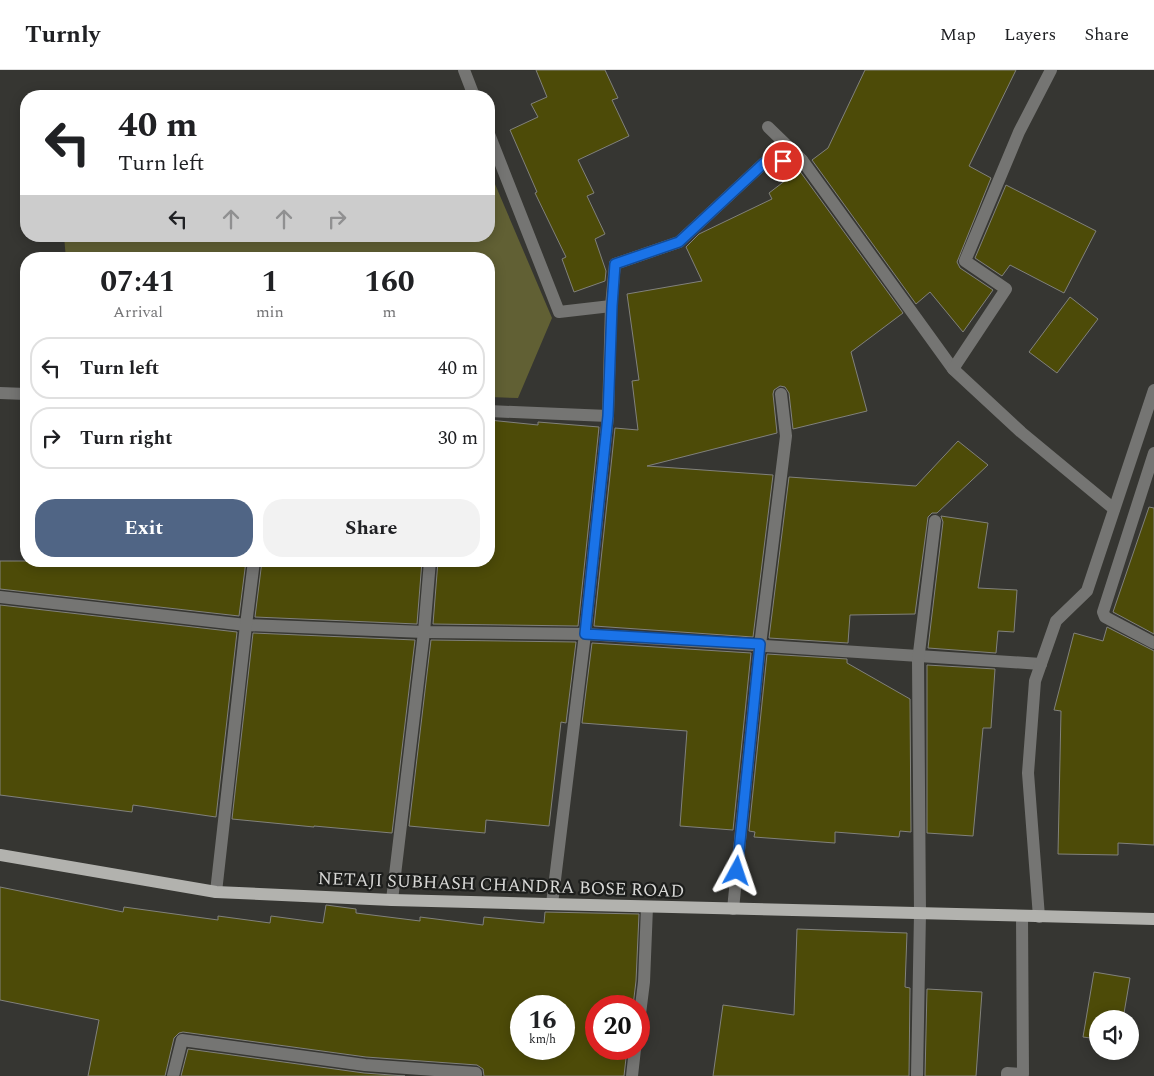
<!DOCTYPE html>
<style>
:root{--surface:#fff;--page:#f2f2f2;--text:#202124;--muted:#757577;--line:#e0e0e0;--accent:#506585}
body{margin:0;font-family:Spectral,serif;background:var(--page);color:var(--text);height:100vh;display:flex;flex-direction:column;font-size:19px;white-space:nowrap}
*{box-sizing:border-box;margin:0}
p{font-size:16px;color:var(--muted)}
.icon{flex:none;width:28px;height:28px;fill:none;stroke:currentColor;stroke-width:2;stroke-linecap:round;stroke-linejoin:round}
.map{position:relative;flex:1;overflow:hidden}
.drawer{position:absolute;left:20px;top:182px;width:475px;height:315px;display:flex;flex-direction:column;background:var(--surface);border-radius:20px;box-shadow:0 2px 12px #0003}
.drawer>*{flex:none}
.guide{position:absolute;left:20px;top:20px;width:475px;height:152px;border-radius:20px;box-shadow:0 2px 12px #0003;background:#fff;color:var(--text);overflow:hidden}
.buttons{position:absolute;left:1089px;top:940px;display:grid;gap:10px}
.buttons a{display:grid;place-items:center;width:50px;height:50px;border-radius:50%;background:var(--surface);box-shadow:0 2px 12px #0003;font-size:25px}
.speed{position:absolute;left:510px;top:925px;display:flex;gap:10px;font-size:25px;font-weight:700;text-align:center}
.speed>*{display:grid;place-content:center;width:65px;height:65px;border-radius:50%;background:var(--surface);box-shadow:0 2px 12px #0003;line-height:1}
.speed small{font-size:12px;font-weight:400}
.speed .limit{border:8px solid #d22;background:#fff;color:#111}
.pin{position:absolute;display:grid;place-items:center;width:42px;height:42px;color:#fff;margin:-21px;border:2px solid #fff;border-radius:50%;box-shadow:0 1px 5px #0007}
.me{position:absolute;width:55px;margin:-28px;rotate:5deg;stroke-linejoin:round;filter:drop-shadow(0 0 4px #0008)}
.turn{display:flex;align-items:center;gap:18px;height:105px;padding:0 15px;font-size:22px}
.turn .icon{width:65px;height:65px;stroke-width:2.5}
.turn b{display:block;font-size:35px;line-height:42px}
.lanes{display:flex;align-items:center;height:48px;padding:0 15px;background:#0003;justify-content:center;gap:25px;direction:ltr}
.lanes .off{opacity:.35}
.eta{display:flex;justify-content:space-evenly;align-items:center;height:85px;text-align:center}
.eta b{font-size:30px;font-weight:700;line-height:35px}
.cta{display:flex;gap:10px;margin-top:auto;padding:10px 15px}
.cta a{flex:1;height:58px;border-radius:20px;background:var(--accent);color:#fff;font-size:20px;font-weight:700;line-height:58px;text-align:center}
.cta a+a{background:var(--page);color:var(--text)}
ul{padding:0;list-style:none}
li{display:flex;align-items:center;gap:15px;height:62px;margin:0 10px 8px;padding:0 5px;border:2px solid var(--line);border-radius:20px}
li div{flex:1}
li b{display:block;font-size:19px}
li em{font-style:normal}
header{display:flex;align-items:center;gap:30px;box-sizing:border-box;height:70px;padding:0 25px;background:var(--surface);border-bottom:1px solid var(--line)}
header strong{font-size:24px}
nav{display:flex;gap:28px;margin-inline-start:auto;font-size:18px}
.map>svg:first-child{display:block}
</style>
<header>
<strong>Turnly</strong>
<nav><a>Map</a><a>Layers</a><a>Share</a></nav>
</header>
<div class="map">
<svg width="1154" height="1006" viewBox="0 0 1154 1006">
<rect width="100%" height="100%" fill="#363632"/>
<path fill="#616034" d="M 489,100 L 552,248 L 518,328 L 489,327 L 489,189 L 66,189 L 64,166 L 489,166 Z"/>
<g fill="#4d4b08" stroke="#81817c" fill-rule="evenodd">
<path d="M 536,0 L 605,0 L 618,28 L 612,30 L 629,66 L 578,90 L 594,123 L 587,126 L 605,164 L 595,169 L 606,201 L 605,211 L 574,222 L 562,189 L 566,187 L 535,123 L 537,122 L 510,60 L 538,47 L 531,34 L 547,27 Z"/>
<path d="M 865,0 L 1016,0 L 969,96 L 991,108 L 957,192 L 960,198 L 993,220 L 963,262 L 930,222 L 916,234 L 812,90 L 828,78 Z"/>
<path d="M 799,100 L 903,243 L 851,282 L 867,341 L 793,359 L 789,323 L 785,317 L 780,316 L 774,320 L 773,324 L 777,363 L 647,396 L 773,405 L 753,567 L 594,556 L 615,358 L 638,360 L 632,311 L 639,310 L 627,224 L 702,211 L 686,177 L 699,164 L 772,129 L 769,123 Z"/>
<path d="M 1006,115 L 1096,161 L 1064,223 L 1010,195 L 1002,206 L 975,188 Z"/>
<path d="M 1070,227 L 1098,249 L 1057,303 L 1029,282 Z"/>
<path d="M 489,350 L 538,355 L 538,352 L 599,357 L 578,556 L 433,554 L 438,491 L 489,491 Z"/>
<path d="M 958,371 L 988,395 L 937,443 L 932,443 L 928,447 L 915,544 L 850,545 L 848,573 L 769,568 L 789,407 L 916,416 Z"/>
<path d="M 1149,437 L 1154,438 L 1154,564 L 1113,542 Z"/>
<path d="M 941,446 L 988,453 L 978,518 L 1017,520 L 1014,562 L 998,561 L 996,583 L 928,578 L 943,452 Z"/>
<path d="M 0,491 L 246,491 L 239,546 L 0,519 Z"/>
<path d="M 262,491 L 422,491 L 417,554 L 255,547 Z"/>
<path d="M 0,535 L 237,562 L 216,747 L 133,735 L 132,742 L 0,725 Z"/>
<path d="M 1107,557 L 1154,581 L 1154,775 L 1118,773 L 1118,785 L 1058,784 L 1061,641 L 1054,640 L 1074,563 L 1103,571 Z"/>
<path d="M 253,563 L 415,570 L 392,763 L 314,756 L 314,757 L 232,749 Z"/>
<path d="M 431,570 L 576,572 L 566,653 L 561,652 L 549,756 L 486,750 L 485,763 L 409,756 Z"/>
<path d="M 592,573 L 751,583 L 733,760 L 680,756 L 687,661 L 582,653 Z"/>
<path d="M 767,584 L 847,589 L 847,593 L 910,629 L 911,762 L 900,761 L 899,767 L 835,762 L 835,773 L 754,767 L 755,762 L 749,761 Z"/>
<path d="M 927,595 L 995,599 L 991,658 L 983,658 L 973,766 L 927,763 Z"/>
<path d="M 0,817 L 123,842 L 124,837 L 218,850 L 218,846 L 270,853 L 271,846 L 323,853 L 326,835 L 356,839 L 356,843 L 420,851 L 420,847 L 483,855 L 484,847 L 544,853 L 545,842 L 639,844 L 636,911 L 633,936 L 596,936 L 596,979 L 627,979 L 624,1006 L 484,1006 L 483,999 L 477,995 L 366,987 L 183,962 L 179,963 L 174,968 L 165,1006 L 88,1006 L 99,950 L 0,930 ZM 521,936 L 564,936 L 564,979 L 521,979 Z"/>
<path d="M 797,859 L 907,863 L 905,917 L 910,918 L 909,1006 L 713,1006 L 723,935 L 794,945 Z"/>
<path d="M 1094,902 L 1130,908 L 1123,949 L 1098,949 L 1098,969 L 1083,967 Z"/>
<path d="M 927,919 L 982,922 L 976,1006 L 925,1006 Z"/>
<path d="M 188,979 L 364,1003 L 405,1006 L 181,1006 Z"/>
</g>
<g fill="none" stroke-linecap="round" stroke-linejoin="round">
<g stroke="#757573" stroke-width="12">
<path d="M 464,0 L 474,26"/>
<path d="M 768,57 L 802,90 L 953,299 L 1021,362 L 1114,439"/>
<path d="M 489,64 L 559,242 L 611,236"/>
<path d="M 953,299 L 1006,219 L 965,191 L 1019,62 L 1051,0"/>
<path d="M 0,323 L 26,324"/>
<path d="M 489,341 L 608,346"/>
<path d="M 1154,383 L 1103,542 L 1105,547 L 1154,573"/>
<path d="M 0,527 L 246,555 L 424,562 L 585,564 L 1041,594"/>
<path d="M 216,822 L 246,555 L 254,491"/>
<path d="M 392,830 L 424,562 L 430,491"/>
<path d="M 552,834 L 585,564 L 608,346 L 611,236 L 615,194 L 679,172 L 764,93 L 802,90"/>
<path d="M 733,839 L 760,575 L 786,366 L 781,324"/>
<path d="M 1039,847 L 1028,703 L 1035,611 L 1056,551 L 1087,521 L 1154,320"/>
<path d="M 639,952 L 644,912 L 647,837"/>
<path d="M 173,1006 L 182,970 L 365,995 L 476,1003 L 476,1006"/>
<path d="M 632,1006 L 635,979"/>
<path d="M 917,1006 L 920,843 L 918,591 L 935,451"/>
<path d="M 1007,1006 L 1007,1003 L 1023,1004 L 1022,846"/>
</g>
<path stroke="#b2b2ae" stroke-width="12" d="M 0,785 L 216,822 L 392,830 L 1154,849"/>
</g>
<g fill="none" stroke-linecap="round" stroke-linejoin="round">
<g stroke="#114b97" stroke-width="12">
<path id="route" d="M 737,801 L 760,574 L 585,564 L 608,346 L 612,236 L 615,194 L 679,172 L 764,93 L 783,91"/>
</g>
<use href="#route" stroke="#1a73e8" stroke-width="9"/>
</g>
<g text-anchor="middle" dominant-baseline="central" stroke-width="4.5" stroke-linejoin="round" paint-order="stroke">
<g font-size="18" fill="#d8d8d6" stroke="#1d1e1c">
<text transform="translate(501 815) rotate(2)">NETAJI SUBHASH CHANDRA BOSE ROAD</text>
</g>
</g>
</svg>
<div class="buttons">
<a><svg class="icon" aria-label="sound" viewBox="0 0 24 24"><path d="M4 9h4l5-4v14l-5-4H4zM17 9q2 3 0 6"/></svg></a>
</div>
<div class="speed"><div>16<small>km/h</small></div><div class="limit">20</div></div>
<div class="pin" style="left:783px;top:91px;background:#d93025"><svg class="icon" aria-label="arrive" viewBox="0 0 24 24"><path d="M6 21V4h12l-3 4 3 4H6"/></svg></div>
<svg class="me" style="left:737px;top:801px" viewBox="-20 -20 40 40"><path d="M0-17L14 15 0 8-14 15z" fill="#1a73e8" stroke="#fff" stroke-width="4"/></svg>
<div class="guide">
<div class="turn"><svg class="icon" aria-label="left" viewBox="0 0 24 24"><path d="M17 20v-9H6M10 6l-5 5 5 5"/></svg><div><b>40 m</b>Turn left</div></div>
<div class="lanes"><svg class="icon" aria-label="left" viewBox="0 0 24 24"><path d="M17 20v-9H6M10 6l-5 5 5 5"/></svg><svg class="icon off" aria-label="ahead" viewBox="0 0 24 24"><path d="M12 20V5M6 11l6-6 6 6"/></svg><svg class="icon off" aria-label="ahead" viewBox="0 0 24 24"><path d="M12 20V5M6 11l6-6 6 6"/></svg><svg class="icon off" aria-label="right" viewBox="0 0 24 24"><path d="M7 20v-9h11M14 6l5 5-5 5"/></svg></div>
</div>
<section class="drawer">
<div class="eta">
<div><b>07:41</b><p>Arrival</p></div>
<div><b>1</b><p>min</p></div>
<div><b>160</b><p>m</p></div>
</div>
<ul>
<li><svg class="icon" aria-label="left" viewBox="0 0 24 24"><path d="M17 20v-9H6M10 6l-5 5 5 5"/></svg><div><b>Turn left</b></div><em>40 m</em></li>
<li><svg class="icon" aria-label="right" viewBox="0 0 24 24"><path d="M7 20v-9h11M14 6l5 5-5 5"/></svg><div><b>Turn right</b></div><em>30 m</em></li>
</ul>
<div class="cta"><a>Exit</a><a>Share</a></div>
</section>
</div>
